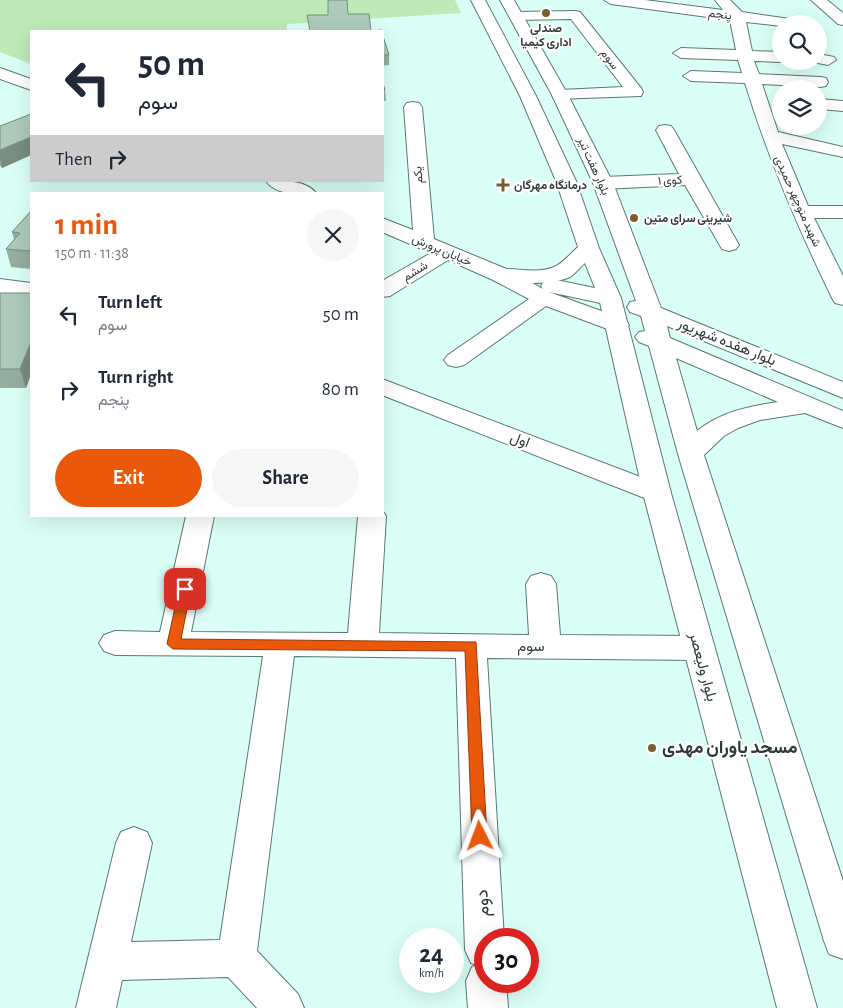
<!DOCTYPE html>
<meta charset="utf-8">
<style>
:root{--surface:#fff;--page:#f6f6f7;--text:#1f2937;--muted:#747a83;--accent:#ea580c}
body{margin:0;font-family:"Alegreya Sans",Vazirmatn,sans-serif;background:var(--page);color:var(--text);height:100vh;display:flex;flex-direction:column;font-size:19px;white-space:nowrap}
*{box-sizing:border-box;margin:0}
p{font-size:16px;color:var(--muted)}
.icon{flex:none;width:28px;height:28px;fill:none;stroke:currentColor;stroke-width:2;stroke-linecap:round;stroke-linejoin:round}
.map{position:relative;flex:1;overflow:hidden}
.details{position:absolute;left:30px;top:192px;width:354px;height:325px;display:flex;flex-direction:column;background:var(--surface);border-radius:0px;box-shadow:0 5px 20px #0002}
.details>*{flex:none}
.hud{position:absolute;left:30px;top:30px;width:354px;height:152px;border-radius:0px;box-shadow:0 5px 20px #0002;background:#fff;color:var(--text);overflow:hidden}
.fabs{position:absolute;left:772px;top:15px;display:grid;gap:10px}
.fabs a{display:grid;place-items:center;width:55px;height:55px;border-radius:50%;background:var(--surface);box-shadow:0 5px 20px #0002;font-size:25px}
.speed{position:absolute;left:399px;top:928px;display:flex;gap:10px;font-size:25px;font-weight:700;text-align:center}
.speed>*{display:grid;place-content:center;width:65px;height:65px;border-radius:50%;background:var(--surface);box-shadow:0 5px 20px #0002;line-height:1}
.speed small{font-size:12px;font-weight:400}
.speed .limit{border:8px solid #d22;background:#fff;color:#111}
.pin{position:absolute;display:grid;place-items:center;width:42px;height:42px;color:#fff;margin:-21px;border-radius:10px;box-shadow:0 2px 8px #0006}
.me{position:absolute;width:55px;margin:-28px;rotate:357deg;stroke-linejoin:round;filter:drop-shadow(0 0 4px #0008)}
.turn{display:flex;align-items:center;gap:18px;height:105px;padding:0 25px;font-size:22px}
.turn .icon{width:65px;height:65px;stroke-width:2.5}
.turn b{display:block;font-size:35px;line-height:42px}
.then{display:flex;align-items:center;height:48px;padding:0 25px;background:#0003;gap:10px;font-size:19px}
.round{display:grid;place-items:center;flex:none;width:52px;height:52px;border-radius:26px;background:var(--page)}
.summary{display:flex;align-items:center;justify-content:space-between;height:85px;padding:0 25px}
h1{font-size:30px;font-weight:700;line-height:38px;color:var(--accent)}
.cta{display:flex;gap:10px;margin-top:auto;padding:10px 25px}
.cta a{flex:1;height:58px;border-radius:30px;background:var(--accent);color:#fff;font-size:20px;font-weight:700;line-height:58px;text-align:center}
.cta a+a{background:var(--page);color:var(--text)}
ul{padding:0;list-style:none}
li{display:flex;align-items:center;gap:15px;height:75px;padding:0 25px}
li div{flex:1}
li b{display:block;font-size:19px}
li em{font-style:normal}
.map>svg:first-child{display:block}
</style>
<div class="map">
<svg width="843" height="1008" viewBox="0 0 843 1008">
<rect width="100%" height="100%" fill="#dafff7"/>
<path fill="#beeab8" d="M 0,0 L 455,0 L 461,13 L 287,24 L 286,31 L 31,31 L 31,64 L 0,52 Z"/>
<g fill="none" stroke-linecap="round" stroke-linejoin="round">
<g stroke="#587973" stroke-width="2">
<g id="minor">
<path d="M 604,0 L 645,0 L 723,10 L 715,0 L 730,0 L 742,12 L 804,21 L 806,24 L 781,24 L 781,26 L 746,22 L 752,51 L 781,52 L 781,61 L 783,61 L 781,62 L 754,61 L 759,74 L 820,77 L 826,78 L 828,82 L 826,86 L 820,87 L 762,84 L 778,132 L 843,147 L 843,157 L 782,144 L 808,206 L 843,206 L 843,218 L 814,218 L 843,276 L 843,305 L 835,303 L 832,298 C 798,228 768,158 745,83 L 691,81 L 683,76 L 691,71 L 742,73 L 738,60 L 681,58 L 673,53 L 681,48 L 736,50 L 730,20 L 611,4 Z"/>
<path d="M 811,0 L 827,0 L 843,13 L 843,25 L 838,24 Z"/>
<path d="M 575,11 L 580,12 L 641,88 L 643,92 L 641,96 L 554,99 L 552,95 L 554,91 L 560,90 L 623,87 L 571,19 L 516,20 L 509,16 L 516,12 Z"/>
<path d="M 819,54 L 834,57 L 836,60 L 828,65 L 813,62 L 819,61 Z"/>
<path d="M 0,68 L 31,79 L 31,90 L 0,79 Z"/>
<path d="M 819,99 L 843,101 L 843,111 L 819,109 Z"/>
<path d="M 413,102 L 419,103 L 422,107 L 434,239 L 509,270 L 543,289 L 541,286 L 544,281 L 552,279 L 618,293 L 621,298 L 618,303 L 610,305 L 549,292 L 626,320 L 629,325 L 626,330 L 618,332 L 610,330 L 546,306 L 464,365 L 456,367 L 448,365 L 444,360 L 448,355 L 529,299 L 493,280 L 448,260 L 390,296 L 382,297 L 382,281 L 431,253 L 382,232 L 382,218 L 413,230 L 404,107 L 407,103 Z"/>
<path d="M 665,125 L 671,126 L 674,130 L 739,245 L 736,249 L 729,251 L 722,249 L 685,185 L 603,189 L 596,187 L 593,183 L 596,179 L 603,177 L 679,174 L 656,130 L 659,126 Z"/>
<path d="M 266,181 C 281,181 306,179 317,194 C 301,194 276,196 266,181 Z"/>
<path d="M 0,279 L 31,283 L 31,297 L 0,293 Z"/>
<path d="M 382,379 L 667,487 L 671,493 L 667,499 L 657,502 L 647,499 L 382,395 Z"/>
<path d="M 382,510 L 386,516 L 379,633 L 529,635 L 526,584 L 531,576 L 541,573 L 551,576 L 556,584 L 560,635 L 698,636 L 709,640 L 714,648 L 709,656 L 698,660 L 487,658 L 504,939 L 485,939 L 485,981 L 506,981 L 508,1008 L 468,1008 L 466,981 L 472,967 L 477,965 L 471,963 L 465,950 L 456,658 L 294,656 L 257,951 L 298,994 L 304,1008 L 257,1008 L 228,977 L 122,980 L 116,1008 L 76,1008 L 116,843 L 121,832 L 134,827 L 147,832 L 152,843 L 131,942 L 220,940 L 263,656 L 115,655 L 104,651 L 99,643 L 104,635 L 115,631 L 160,632 L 186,516 L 214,516 L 191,632 L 348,633 L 358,516 L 382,516 Z"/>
</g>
</g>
<g stroke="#587973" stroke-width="2">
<g id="major">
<path d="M 471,0 L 485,0 L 536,96 L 576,181 L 599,248 L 621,298 L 671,493 L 817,1008 L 777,1008 L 643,493 L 599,298 L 585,263 C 580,267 575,274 570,277 C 553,285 511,284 493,280 L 490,275 L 493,270 C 512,266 535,275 554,267 C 562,264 571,253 578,247 L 556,181 L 520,96 Z"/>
<path d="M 500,0 L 514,0 L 568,95 L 613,183 L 661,308 L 843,382 L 843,398 L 667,326 L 670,338 L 843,411 L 843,428 L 805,413 L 760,420 L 738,428 L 724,436 L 704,455 L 843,881 L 843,959 L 829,954 L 824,941 L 678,454 L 649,346 L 639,342 L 635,337 L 639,332 L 645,331 L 641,316 L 630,312 L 627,307 L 630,302 L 636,301 L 593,183 L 552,95 ZM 676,358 L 778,402 C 749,406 720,412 697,431 Z"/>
</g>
</g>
<use href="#minor" fill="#fff" fill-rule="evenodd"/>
<use href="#major" fill="#fff" fill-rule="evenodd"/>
</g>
<g fill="#95aea0">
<path d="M 382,33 L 389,55 L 389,65 L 382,66 Z"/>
<path d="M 382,80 L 385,90 L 386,101 L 382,101 Z"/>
<path d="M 31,114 L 31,155 L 2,168 L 0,166 L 0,126 Z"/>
<path d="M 31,211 L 31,269 L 11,267 L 6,249 L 14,239 L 12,232 Z"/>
<path d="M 0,293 L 31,293 L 31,374 L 26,388 L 0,388 Z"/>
</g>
<g fill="#798d82">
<path d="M 31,137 L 31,155 L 2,168 L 0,158 L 0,150 Z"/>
<path d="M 31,342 L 31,374 L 26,388 L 20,369 Z"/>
</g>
<g fill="#adcaba" stroke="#798d82">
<path d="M 328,0 L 347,0 L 348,14 L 369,14 L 371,31 L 382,30 L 382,31 L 310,31 L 307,15 L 328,15 Z"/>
<path d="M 382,33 L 389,55 L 382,55 Z"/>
<path d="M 382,80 L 385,90 L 382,90 Z"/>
<path d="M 31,114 L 31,137 L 0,150 L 0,126 Z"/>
<path d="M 31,211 L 31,251 L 6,249 L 20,233 L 12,232 Z"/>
<path d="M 0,293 L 31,293 L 31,342 L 20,369 L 0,369 Z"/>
</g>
<path fill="#ea580c" stroke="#983908" d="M 185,585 L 191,589 L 181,639 L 476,642 L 487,836 L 485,841 L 480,843 L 474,841 L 472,836 L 465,651 L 173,649 L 167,644 L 179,589 Z"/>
<g fill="#775e2f" stroke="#fff" stroke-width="2">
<circle cx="546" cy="13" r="5"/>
<path d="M500.5 177.5h5v5h5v5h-5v5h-5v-5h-5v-5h5z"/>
<circle cx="634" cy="218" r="5"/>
<circle cx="652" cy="748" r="5"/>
</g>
<g text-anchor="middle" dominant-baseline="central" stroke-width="4.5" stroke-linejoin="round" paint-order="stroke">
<g font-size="12" fill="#2d3b38" stroke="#fff">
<text transform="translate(720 14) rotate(7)">پنجم</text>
<text transform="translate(610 59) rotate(52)">سوم</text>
<text transform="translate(594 166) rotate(66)">بلوار هفت تیر</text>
<text transform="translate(418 175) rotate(-95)">یکم</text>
<text transform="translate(670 180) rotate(-3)">کوی ۱</text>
<text transform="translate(798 201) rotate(66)">شهبد منوچهر حمیدی</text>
<text transform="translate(442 250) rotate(23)">خیابان پرورش</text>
<text transform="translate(415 271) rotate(-31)">ششم</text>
</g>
<g font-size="12" font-weight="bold" fill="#2d3b38" stroke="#fff" text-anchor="start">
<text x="546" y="28" text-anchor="middle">صندلی<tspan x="546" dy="14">اداری کیمیا</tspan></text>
<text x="514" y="185">درمانگاه مهرگان</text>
<text x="644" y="218">شیرینی سرای متین</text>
</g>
<g font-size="15" fill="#2d3b38" stroke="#fff">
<text transform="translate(727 342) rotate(22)">بلوار هفده شهریور</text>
<text transform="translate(520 440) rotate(21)">اول</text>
<text x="531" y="646">سوم</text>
<text transform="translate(703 667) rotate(75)">بلوار ولیعصر</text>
</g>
<g font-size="18" font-weight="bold" fill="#2d3b38" stroke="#fff" text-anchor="start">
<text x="662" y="748">مسجد یاوران مهدی</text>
</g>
<g font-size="18" fill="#2d3b38" stroke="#fff">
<text transform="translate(483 903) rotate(-93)">دوم</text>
</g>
</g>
</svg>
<div class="fabs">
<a><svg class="icon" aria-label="search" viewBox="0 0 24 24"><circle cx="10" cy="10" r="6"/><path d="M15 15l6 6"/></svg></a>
<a><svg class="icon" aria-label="layers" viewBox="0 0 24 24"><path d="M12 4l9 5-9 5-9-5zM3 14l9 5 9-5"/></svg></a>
</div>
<div class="speed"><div>24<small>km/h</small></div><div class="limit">30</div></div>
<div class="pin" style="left:185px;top:589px;background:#d93025"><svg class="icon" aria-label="arrive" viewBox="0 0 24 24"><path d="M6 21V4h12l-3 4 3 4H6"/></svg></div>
<svg class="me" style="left:480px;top:836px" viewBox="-20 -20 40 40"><path d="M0-17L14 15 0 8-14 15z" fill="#ea580c" stroke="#fff" stroke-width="4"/></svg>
<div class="hud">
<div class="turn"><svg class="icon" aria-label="left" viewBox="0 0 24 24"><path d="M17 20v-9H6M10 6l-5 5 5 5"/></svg><div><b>50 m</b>سوم</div></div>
<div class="then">Then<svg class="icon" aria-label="right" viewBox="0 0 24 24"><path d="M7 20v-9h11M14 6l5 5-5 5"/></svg></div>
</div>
<section class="details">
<div class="summary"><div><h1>1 min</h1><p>150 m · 11:38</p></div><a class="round"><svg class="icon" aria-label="close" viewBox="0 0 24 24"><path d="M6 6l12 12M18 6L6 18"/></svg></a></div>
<ul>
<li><svg class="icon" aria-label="left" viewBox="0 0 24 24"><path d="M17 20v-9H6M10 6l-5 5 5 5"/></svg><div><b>Turn left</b><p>سوم</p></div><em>50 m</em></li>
<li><svg class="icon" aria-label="right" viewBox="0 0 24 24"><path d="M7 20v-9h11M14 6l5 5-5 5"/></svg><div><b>Turn right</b><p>پنجم</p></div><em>80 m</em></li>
</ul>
<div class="cta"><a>Exit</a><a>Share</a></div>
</section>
</div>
